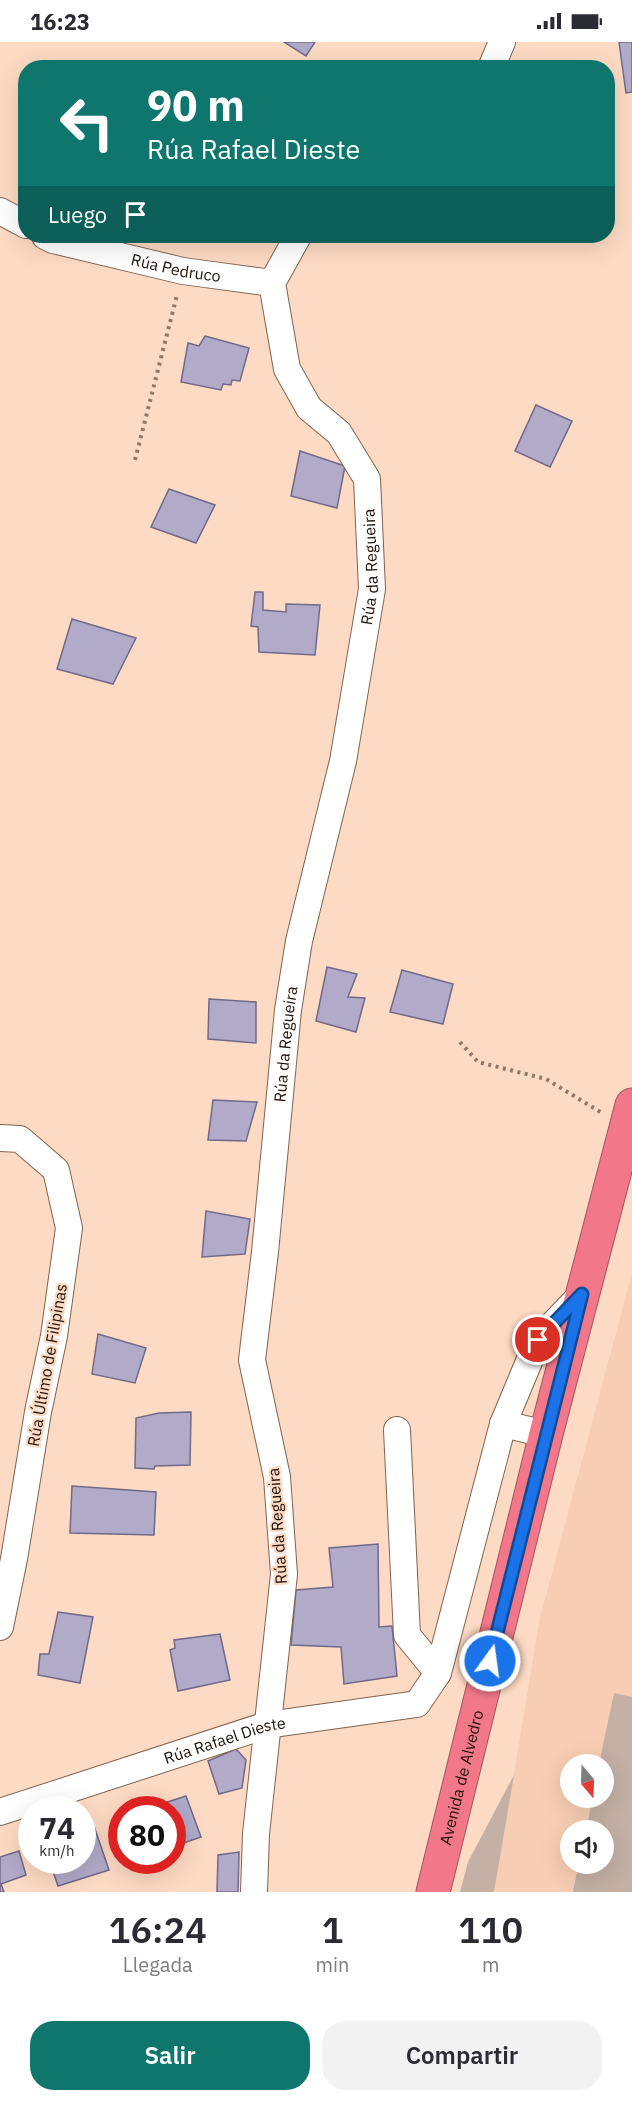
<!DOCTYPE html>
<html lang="es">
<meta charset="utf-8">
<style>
:root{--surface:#fff;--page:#f2f2f3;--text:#2b2b33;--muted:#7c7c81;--accent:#0f766e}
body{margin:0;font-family:"IBM Plex Sans",sans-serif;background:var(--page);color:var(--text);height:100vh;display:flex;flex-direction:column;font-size:22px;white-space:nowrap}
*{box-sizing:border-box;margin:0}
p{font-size:20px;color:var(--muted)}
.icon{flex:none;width:33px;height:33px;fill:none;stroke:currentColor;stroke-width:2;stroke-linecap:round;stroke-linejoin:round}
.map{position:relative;height:1850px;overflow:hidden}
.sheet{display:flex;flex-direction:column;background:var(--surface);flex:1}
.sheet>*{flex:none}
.hud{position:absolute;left:18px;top:18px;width:597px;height:183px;border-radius:24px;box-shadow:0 6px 24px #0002;background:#0f766e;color:#fff;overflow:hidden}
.needle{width:39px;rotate:161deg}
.buttons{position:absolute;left:560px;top:1712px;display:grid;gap:12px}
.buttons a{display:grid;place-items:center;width:54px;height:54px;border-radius:50%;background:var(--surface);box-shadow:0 6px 24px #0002;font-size:30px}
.speed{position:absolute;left:18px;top:1754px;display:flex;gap:12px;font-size:30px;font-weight:700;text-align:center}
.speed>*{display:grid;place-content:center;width:78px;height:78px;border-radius:50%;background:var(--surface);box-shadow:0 6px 24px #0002;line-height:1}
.speed small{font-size:15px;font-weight:400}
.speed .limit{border:9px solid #d22;background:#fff;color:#111}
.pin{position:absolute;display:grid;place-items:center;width:51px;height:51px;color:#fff;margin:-26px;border:3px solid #fff;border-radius:50%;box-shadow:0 2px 6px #0007}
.me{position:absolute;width:66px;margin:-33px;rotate:14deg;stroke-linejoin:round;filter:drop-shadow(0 0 4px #0008)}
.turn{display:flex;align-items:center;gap:21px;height:126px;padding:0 30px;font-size:27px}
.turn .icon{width:78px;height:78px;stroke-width:2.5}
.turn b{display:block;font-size:42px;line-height:51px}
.then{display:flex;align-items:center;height:57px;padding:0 30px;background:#0003;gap:12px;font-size:22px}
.eta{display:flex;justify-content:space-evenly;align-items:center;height:102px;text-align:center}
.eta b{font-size:36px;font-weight:600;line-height:42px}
.button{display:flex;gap:12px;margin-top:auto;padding:12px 30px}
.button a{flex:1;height:69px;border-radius:24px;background:var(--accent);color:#fff;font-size:24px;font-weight:600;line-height:69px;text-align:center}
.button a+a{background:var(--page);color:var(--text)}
.status{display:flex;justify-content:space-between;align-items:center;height:42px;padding:0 30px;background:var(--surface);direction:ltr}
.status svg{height:16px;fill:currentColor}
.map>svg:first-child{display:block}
</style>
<div class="status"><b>16:23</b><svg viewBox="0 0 49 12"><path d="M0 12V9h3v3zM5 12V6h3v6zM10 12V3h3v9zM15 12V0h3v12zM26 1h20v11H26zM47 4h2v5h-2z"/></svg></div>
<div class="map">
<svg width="632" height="1850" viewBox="0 0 632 1850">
<rect width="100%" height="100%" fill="#fddac3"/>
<path fill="#f7ceb3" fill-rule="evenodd" d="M 632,1231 L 632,1850 L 494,1850 L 540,1576 ZM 570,1722 L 603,1722 L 603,1755 L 570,1755 ZM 570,1788 L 603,1788 L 603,1821 L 570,1821 Z"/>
<g fill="#c4b0a4">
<path d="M 614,1651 L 632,1655 L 632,1850 L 573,1850 L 579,1821 L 603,1821 L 603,1788 L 586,1788 L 593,1755 L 603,1755 L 603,1722 L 599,1722 Z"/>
<path d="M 514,1733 L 494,1850 L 460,1850 L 468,1820 Z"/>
</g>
<g fill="#b1aac9" stroke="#716989" stroke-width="1.5">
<path d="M 284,0 L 315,0 L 306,14 Z"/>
<path d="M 619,0 L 632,0 L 632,50 L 626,51 Z"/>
<path d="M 205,294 L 249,306 L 240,339 L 232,338 L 231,343 L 223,342 L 221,348 L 181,340 L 188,301 L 199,304 Z"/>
<path d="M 536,363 L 572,379 L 550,425 L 515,409 Z"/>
<path d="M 300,409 L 345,424 L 337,466 L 291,454 Z"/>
<path d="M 169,447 L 215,463 L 196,501 L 151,485 Z"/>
<path d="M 255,550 L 263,550 L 263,568 L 286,570 L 286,562 L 320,563 L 315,613 L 259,610 L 258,585 L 251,584 Z"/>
<path d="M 72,577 L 136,596 L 113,642 L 57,627 Z"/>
<path d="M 327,925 L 357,932 L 348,955 L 365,956 L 356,990 L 316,979 Z"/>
<path d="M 402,928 L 453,942 L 443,982 L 390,970 Z"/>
<path d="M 209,957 L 256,960 L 256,1001 L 208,997 Z"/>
<path d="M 213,1058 L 257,1060 L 246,1099 L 208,1098 Z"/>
<path d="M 206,1169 L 250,1177 L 245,1212 L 202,1215 Z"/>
<path d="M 98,1292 L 146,1306 L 135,1341 L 92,1332 Z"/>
<path d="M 191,1370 L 190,1423 L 155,1424 L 154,1427 L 135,1426 L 136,1376 L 159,1371 Z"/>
<path d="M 72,1444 L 156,1450 L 154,1493 L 70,1491 Z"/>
<path d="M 378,1502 L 379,1585 L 392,1584 L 397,1634 L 344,1642 L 341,1605 L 291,1603 L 296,1548 L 333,1545 L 329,1506 Z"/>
<path d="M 58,1570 L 93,1575 L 80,1641 L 38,1633 L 40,1612 L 49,1612 Z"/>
<path d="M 220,1592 L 230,1638 L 178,1649 L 170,1608 L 175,1606 L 174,1598 Z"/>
<path d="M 236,1707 L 246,1718 L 242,1746 L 219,1752 L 208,1719 Z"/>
<path d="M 186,1754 L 201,1795 L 172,1805 L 172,1767 L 146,1767 Z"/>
<path d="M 94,1784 L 109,1828 L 58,1844 L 49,1818 L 82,1818 L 82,1788 Z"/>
<path d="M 19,1809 L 26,1833 L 1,1842 L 4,1850 L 0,1850 L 0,1815 Z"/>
<path d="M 239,1810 L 238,1850 L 217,1850 L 218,1813 Z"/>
</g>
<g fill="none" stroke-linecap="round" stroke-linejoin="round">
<g stroke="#81634f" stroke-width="28">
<g id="street">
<path d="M 491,26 L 502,0"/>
<path d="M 0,169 L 26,183"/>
<path id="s1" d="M 45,194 L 53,198 L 183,229 L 272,241"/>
<path d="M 0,1096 L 20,1097 L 56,1128 L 69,1186 L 54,1294 L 38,1370 L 14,1517 L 0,1585"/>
<path d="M 503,1382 L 546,1392"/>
<path d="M 397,1388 L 407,1593 L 438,1631"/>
<path id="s2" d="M 0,1770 L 267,1683 L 417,1662 L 438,1631 L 503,1382 L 538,1298 L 582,1252"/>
<path id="s3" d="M 254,1850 L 256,1792 L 284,1532 L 277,1435 L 252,1318 L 265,1210 L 288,968 L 299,899 L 343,719 L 372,547 L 367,437 L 339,391 L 309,366 L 287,327 L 272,241 L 298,194"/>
</g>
</g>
<g stroke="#a7545c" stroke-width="35">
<g id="highway">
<path id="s4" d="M 433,1850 L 546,1392 L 632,1063"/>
</g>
</g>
<g stroke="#91796a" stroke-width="4" stroke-dasharray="3 4.5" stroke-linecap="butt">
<path d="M 135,418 L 177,253"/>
<path d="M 460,1000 L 478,1020 L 546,1037 L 602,1071"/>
</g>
<use href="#street" stroke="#fff" stroke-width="26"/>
<use href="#highway" stroke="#f27889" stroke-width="33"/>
</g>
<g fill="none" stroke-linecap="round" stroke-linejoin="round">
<g stroke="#114b97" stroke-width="15">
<path id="route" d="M 490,1619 L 582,1252 L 538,1298"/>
</g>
<use href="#route" stroke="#1a73e8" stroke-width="10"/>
</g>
<g text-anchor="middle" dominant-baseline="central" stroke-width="4.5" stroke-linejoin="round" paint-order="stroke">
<g font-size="16" fill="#1d1109" stroke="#fddac3">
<text stroke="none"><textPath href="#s1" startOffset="135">Rúa Pedruco</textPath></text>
<text stroke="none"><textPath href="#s3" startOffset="1340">Rúa da Regueira</textPath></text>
<text stroke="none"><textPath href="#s3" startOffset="854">Rúa da Regueira</textPath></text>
<text transform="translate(47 1323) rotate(-80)">Rúa Último de Filipinas</text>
<text transform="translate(277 1484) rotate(-94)">Rúa da Regueira</text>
<text stroke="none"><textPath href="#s2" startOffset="236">Rúa Rafael Dieste</textPath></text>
<text stroke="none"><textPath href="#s4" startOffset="118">Avenida de Alvedro</textPath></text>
</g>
</g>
</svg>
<div class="buttons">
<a><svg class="needle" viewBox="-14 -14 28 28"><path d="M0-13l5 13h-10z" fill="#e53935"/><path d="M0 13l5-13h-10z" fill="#7c7c81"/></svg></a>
<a><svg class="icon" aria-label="sound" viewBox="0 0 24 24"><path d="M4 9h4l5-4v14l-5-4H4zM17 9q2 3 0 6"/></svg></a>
</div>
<div class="speed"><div>74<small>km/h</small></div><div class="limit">80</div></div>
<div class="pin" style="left:538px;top:1298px;background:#d93025"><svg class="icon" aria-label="arrive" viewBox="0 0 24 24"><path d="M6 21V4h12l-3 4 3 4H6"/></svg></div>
<svg class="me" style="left:490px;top:1619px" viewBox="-20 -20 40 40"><circle r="17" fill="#1a73e8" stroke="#fff" stroke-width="3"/><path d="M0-11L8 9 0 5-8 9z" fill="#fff"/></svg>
<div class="hud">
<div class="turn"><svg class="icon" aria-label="left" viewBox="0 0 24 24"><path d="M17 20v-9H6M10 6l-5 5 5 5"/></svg><div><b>90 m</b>Rúa Rafael Dieste</div></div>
<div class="then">Luego<svg class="icon" aria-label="arrive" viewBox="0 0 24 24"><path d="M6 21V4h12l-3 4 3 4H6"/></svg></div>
</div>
</div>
<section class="sheet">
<div class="eta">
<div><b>16:24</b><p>Llegada</p></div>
<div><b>1</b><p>min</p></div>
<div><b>110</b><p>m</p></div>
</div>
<div class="button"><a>Salir</a><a>Compartir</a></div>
</section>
